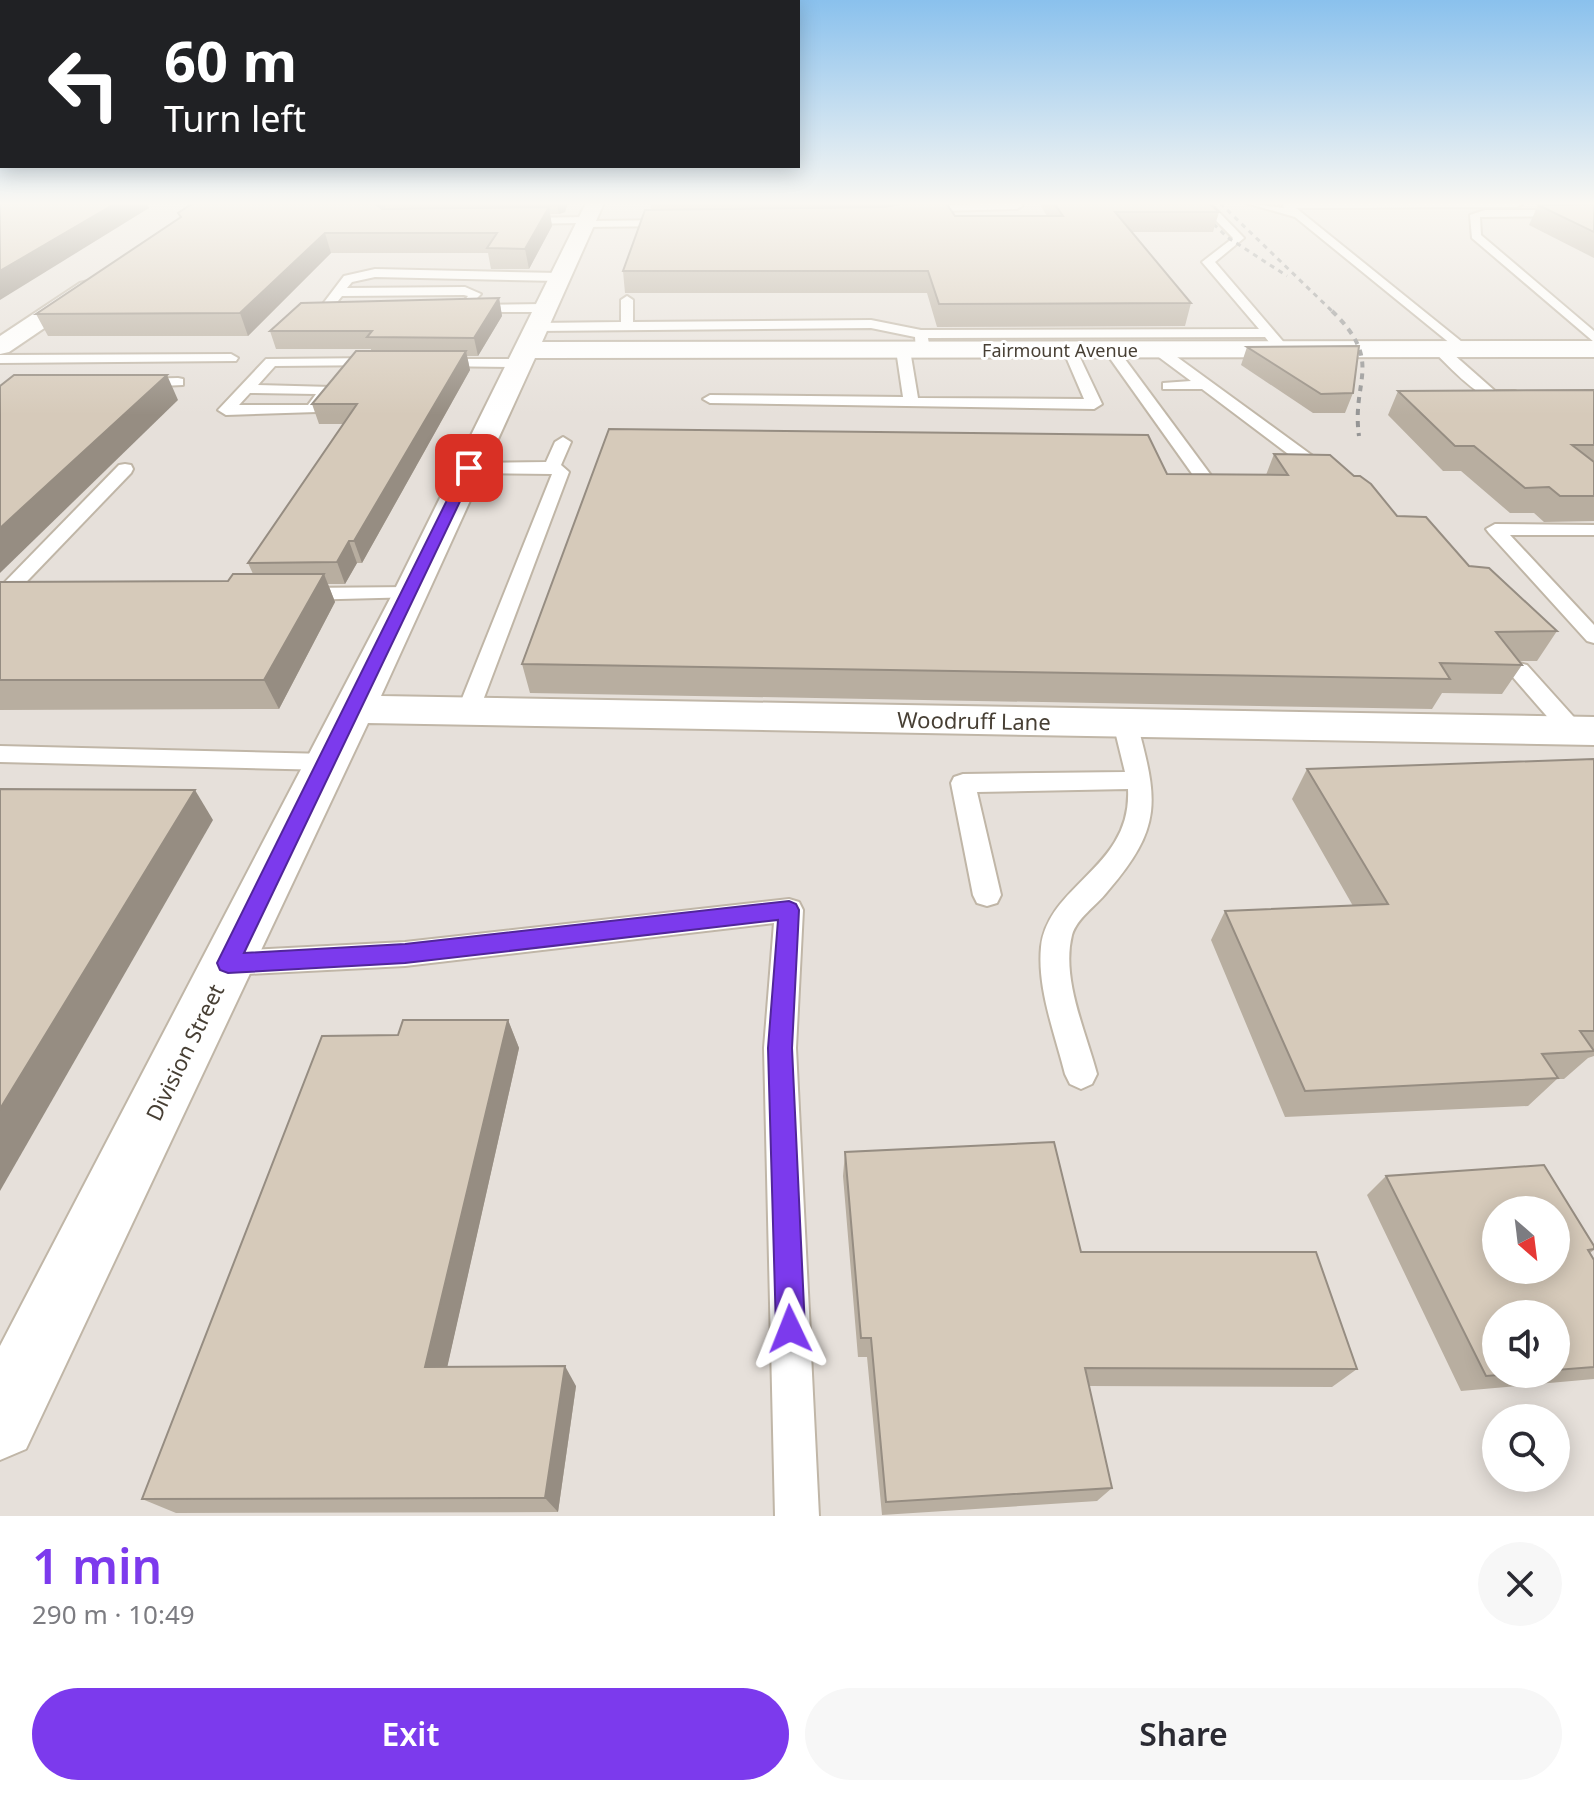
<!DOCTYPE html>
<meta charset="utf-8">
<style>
:root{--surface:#fff;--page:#f7f7f7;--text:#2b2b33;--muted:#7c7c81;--accent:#7c3aed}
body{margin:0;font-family:"Noto Sans",sans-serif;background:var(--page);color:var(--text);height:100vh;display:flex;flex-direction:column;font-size:30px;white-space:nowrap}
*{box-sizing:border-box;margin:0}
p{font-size:26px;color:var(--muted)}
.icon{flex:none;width:44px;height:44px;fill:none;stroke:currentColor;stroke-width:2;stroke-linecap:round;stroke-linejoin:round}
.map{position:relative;height:1516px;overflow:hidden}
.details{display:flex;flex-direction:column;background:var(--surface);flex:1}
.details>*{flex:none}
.guide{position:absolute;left:0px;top:0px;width:800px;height:168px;box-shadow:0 4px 20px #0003;background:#202124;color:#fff;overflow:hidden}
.needle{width:52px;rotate:152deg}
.tools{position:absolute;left:1482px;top:1196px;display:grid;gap:16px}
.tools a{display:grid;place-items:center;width:88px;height:88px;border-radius:50%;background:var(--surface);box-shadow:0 4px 20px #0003;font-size:40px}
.pin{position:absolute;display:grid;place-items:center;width:68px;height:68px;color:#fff;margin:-34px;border-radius:16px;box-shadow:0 4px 12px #0006}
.me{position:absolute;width:88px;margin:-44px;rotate:358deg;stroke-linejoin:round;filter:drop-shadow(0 0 6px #0008)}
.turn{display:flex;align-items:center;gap:28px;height:168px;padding:0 32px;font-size:36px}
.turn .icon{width:104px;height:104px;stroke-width:2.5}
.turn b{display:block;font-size:56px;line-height:68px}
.round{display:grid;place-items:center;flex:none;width:84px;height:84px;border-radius:42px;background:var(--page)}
.headline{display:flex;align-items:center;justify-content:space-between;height:136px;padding:0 32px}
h1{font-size:48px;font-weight:600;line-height:60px;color:var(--accent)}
.cta{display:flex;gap:16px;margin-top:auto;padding:16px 32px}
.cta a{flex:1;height:92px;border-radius:48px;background:var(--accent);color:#fff;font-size:32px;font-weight:600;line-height:92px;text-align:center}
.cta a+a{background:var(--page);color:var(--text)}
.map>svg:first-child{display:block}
</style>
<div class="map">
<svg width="1594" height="1516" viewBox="0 0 1594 1516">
<rect width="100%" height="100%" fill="#f4efe5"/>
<path fill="#e6e0da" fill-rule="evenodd" d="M 0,203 L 1594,203 L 1594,1516 L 0,1516 ZM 1496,1210 L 1556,1210 L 1556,1270 L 1496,1270 ZM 1496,1314 L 1556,1314 L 1556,1374 L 1496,1374 ZM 1496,1418 L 1556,1418 L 1556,1478 L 1496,1478 Z"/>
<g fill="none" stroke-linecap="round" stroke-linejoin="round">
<g stroke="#c0b6a7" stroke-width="4">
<g id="lane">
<path d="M 1020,203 L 1022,206 L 1017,209 L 938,211 L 918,216 L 913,213 L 938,205 Z"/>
<path d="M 1199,203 L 1210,203 L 1244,238 L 1215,262 L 1287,346 L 1287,352 L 1277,352 L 1265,337 L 928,338 L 930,350 L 923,354 L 916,350 L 915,337 L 871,328 L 536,331 L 529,327 L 536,323 L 621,322 L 621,300 L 627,296 L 633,300 L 633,322 L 871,320 L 921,330 L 1259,329 L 1202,262 L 1233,238 Z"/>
<path d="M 1246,203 L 1284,208 L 1282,203 L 1522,204 L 1517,207 L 1296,208 L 1467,346 L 1469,349 L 1462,353 L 1295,217 Z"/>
<path d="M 1485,210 L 1594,210 L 1594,216 L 1480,217 L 1481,235 L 1594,331 L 1594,342 L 1472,238 L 1470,215 Z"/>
<path d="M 586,217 L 591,221 L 671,220 L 676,223 L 671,226 L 584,227 L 579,223 L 521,224 L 516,221 L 521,218 Z"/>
<path d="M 375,269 L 559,273 L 565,277 L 559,281 L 375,277 L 352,282 L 347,288 L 465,287 L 481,294 L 470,305 L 464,301 L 468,296 L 464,295 L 342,296 L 334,306 L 352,308 L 352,314 L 321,312 L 319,309 L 344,276 Z"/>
<path d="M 468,305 L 544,304 L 550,308 L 544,312 L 464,312 L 462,309 Z"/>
<path d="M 903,346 L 910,350 L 918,398 L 1084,399 L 1063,350 L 1075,347 L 1102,404 L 1094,409 L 710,403 L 703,399 L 710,395 L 903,397 L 896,350 Z"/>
<path d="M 1111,346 L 1116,347 L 1210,474 L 1212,478 L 1210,482 L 1198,482 L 1104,350 Z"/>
<path d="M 1152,346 L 1162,346 L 1332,470 L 1334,474 L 1332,478 L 1320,478 L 1202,389 L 1163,389 L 1163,383 L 1191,381 L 1152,352 Z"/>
<path d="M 1434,346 L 1444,346 L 1495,391 L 1515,391 L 1522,395 C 1492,418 1455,371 1434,352 Z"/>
<path d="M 231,354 L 238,358 L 236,361 L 0,363 L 0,355 Z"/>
<path d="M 380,358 L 387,362 L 385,365 L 275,366 L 258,385 L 332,387 L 334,390 L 317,412 L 226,415 L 218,410 L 266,359 ZM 250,393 L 316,394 L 308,405 L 239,405 Z"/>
<path d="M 437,359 L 519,359 L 526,363 L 519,367 L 432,366 L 432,360 Z"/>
<path d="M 178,378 L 183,379 L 183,385 L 138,387 L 131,383 L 138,379 Z"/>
<path d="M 563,437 L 571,442 L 561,465 L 569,472 L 479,711 L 476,716 L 460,716 L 457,711 L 552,474 L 469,473 L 461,468 L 469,463 L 546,462 L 555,442 Z"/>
<path d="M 125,464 L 131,465 L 133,469 L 131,473 L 7,602 L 0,604 L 0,587 L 119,465 Z"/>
<path d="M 1495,524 L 1594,525 L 1594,535 L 1510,535 L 1594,625 L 1594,643 L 1587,641 L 1489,533 L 1486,529 Z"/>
<path d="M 411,587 L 418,589 L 421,593 L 418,597 L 301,600 L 291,594 L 301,588 Z"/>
<path d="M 1519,663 L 1527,665 L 1581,725 L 1585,731 L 1581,737 L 1565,737 L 1511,675 L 1508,670 L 1511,665 Z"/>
<path d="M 1125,715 L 1133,718 L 1137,723 C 1158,801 1163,827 1107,892 C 1096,906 1077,918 1072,935 C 1061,979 1086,1032 1097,1074 L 1092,1084 L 1081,1089 L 1070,1084 L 1065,1074 C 1055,1034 1037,989 1041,947 C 1048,884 1132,868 1128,789 L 977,792 L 1001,895 L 997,903 L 987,906 L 977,903 L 973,895 L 951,783 L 954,777 L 963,774 L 1125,772 L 1113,723 L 1117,718 Z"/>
<path d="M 0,746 L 328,754 L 337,756 L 340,762 L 337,768 L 328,770 L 0,762 Z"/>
<path d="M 789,899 L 799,902 L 803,910 L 796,1048 L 819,1516 L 775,1516 L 764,1048 L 774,923 L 405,966 L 228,975 L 218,972 L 213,963 L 218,954 L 228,951 L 405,942 Z"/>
</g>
</g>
<g stroke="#c0b6a7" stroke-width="4">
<g id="street">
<path d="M 586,203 L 604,203 L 542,342 L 1594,341 L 1594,357 L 535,358 L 381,696 L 1594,717 L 1594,745 L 368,723 L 26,1449 L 0,1460 L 0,1346 L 393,593 Z"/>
<path d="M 88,281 L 99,288 L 96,293 L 9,352 L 0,354 L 0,336 L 80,283 Z"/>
</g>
</g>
<use href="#lane" fill="#fff" fill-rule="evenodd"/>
<use href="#street" fill="#fff" fill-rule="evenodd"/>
<g stroke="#959595" stroke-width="3" stroke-dasharray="5 5" stroke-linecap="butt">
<path d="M 1192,203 L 1227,237 L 1287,276"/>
<path d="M 1220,203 L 1334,313"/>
</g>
<path stroke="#959595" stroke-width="4" stroke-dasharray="6 6" stroke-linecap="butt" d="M 1332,311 C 1385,362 1351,380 1359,436"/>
</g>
<g fill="#b8aea0" fill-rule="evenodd">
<path d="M 193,203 L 568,203 L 565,212 L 559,214 L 550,214 L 552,226 L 529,269 L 491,269 L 488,253 L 331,253 L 248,336 L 48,336 L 36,314 L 180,218 L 178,213 Z"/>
<path d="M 650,203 L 946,203 L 955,216 L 1047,216 L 1039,203 L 1209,203 L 1219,212 L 1213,232 L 1131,232 L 1191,303 L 1185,326 L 937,327 L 927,293 L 625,293 L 623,271 L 651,210 Z"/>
<path d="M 1594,204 L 1594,258 L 1529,225 L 1538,205 Z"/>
<path d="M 499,298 L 502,316 L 478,356 L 467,356 L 470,370 L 362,563 L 357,563 L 345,584 L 328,584 L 335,602 L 279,709 L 0,710 L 0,582 L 228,581 L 253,574 L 248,563 L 343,424 L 319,424 L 312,404 L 371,351 L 371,349 L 276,349 L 270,331 Z"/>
<path d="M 1247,347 L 1353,393 L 1345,413 L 1313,413 L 1241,365 Z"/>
<path d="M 1594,390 L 1594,521 L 1544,522 L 1534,513 L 1510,513 L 1461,471 L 1443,471 L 1388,415 L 1398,391 Z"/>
<path d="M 1274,454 L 1397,516 L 1469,566 L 1557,631 L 1537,661 L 1519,661 L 1522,665 L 1502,694 L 1442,693 L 1432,709 L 530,693 L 522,664 L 1167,474 L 1266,475 Z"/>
<path d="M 1594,759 L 1594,1056 L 1588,1058 L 1564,1079 L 1557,1079 L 1528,1106 L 1285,1117 L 1211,940 L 1225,911 L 1353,906 L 1292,799 L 1307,769 Z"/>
<path d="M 508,1020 L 519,1048 L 447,1367 L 576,1386 L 558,1512 L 176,1513 L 142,1499 L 398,1035 Z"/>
<path d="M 845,1152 L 1081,1252 L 1357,1369 L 1332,1387 L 1089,1386 L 1112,1488 L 1097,1501 L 882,1515 L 867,1357 L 858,1357 L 843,1176 Z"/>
<path d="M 1386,1176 L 1594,1246 L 1594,1250 L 1590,1253 L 1594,1260 L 1594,1379 L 1461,1391 L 1367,1195 ZM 1556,1314 L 1556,1374 L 1496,1374 Z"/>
</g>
<g fill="#968d82">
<path d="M 116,203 L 147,203 L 149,208 L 0,300 L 0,271 Z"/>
<path d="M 374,203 L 384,203 L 387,216 Z"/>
<path d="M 557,203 L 568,203 L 565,212 L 559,214 Z"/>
<path d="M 884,203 L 932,203 L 884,215 Z"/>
<path d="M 549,207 L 552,226 L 529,269 L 525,249 Z"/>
<path d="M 325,233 L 331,253 L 248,336 L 240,313 Z"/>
<path d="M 499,298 L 502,316 L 478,356 L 474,338 Z"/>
<path d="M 466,351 L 470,370 L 362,563 L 354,541 Z"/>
<path d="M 167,375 L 178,400 L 0,573 L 0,528 Z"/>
<path d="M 349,541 L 357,563 L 345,584 L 337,562 Z"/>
<path d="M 324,574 L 335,602 L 279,709 L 264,680 Z"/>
<path d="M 195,790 L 213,820 L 0,1191 L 0,1109 Z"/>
<path d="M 508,1020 L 519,1048 L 443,1386 L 425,1367 Z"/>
<path d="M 565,1366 L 576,1386 L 558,1512 L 545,1498 Z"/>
</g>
<g fill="#d6caba" stroke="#968d82" stroke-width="2" fill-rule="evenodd">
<path d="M 0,203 L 116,203 L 0,271 Z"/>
<path d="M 193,203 L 375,203 L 382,209 L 549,207 L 525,249 L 487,248 L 497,233 L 325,233 L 240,313 L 36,314 L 181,217 L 178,213 Z"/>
<path d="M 904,203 L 946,203 L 955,216 L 1063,216 L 1054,203 L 1209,203 L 1219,212 L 1115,212 L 1191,303 L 939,304 L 928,271 L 623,271 L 645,210 L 885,207 Z"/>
<path d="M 1594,204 L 1594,232 L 1538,205 Z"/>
<path d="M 499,298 L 474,338 L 367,337 L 372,331 L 270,331 L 301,303 Z"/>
<path d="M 1359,346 L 1353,393 L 1321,394 L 1247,347 Z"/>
<path d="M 356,351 L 466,351 L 354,541 L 349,541 L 337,562 L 248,563 L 357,404 L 312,404 Z"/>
<path d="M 14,375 L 167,375 L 0,528 L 0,386 Z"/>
<path d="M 1594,390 L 1594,445 L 1572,445 L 1594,462 L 1594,496 L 1560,496 L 1549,487 L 1525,488 L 1474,446 L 1455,446 L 1398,391 Z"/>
<path d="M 609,429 L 1148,435 L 1167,474 L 1288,475 L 1274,454 L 1330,455 L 1354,476 L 1360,476 L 1371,484 L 1397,516 L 1426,517 L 1469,566 L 1489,568 L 1557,631 L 1496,632 L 1522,665 L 1440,663 L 1450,679 L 522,664 Z"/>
<path d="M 233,574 L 324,574 L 264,680 L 0,680 L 0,582 L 228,581 Z"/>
<path d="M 1594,759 L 1594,1031 L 1580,1031 L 1594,1051 L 1542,1054 L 1558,1078 L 1305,1091 L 1225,911 L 1388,904 L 1307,769 Z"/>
<path d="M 0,789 L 195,790 L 0,1109 Z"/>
<path d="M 403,1020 L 508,1020 L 425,1367 L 565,1366 L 545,1498 L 142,1499 L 322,1036 L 398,1035 Z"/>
<path d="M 1054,1142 L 1081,1252 L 1316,1252 L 1357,1369 L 1085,1368 L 1112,1488 L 886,1502 L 871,1338 L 861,1338 L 845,1152 Z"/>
<path d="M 1544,1165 L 1594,1246 L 1594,1249 L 1588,1250 L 1594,1260 L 1594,1367 L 1556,1370 L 1556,1314 L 1496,1314 L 1496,1374 L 1512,1374 L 1486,1376 L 1386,1176 ZM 1496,1210 L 1556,1210 L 1556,1270 L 1496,1270 Z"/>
</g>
<linearGradient id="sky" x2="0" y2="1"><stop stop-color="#8ac1ed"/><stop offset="0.49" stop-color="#faf8f3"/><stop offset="1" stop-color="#faf8f3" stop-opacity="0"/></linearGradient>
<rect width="1594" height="415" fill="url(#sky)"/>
<path fill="#7c3aed" stroke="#51269a" stroke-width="2" d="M 469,464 L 476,468 L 244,953 L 405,944 L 789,901 L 796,904 L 799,910 L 792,1048 L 805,1329 L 801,1339 L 790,1343 L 780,1339 L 776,1329 L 768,1048 L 778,920 L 405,963 L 228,973 L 220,970 L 217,963 L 463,468 Z"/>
<g text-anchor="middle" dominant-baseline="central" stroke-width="6" stroke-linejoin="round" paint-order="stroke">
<g font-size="18" fill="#473f34" stroke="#fff">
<text x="1060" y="350">Fairmount Avenue</text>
</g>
<g font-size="22" fill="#473f34" stroke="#fff">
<text transform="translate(974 720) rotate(1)">Woodruff Lane</text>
<text transform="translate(184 1052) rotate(-64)">Division Street</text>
</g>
</g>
</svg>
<div class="tools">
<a><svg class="needle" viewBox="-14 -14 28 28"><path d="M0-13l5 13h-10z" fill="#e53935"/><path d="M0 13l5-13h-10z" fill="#7c7c81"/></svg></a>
<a><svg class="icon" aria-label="sound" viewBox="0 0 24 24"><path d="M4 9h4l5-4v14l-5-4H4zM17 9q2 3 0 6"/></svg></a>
<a><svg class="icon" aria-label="search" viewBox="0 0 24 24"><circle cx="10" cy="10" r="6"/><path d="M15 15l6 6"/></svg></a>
</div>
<div class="pin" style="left:469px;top:468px;background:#d93025"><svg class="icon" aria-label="arrive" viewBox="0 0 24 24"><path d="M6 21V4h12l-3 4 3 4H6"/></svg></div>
<svg class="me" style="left:790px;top:1329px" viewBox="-20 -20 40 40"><path d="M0-17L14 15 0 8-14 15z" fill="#7c3aed" stroke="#fff" stroke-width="4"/></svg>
<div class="guide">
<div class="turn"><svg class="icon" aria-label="left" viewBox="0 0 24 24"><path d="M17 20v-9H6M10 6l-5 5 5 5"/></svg><div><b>60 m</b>Turn left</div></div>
</div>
</div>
<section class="details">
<div class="headline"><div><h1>1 min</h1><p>290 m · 10:49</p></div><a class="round"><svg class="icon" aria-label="close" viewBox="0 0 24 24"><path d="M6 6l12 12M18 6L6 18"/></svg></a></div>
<div class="cta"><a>Exit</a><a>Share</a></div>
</section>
